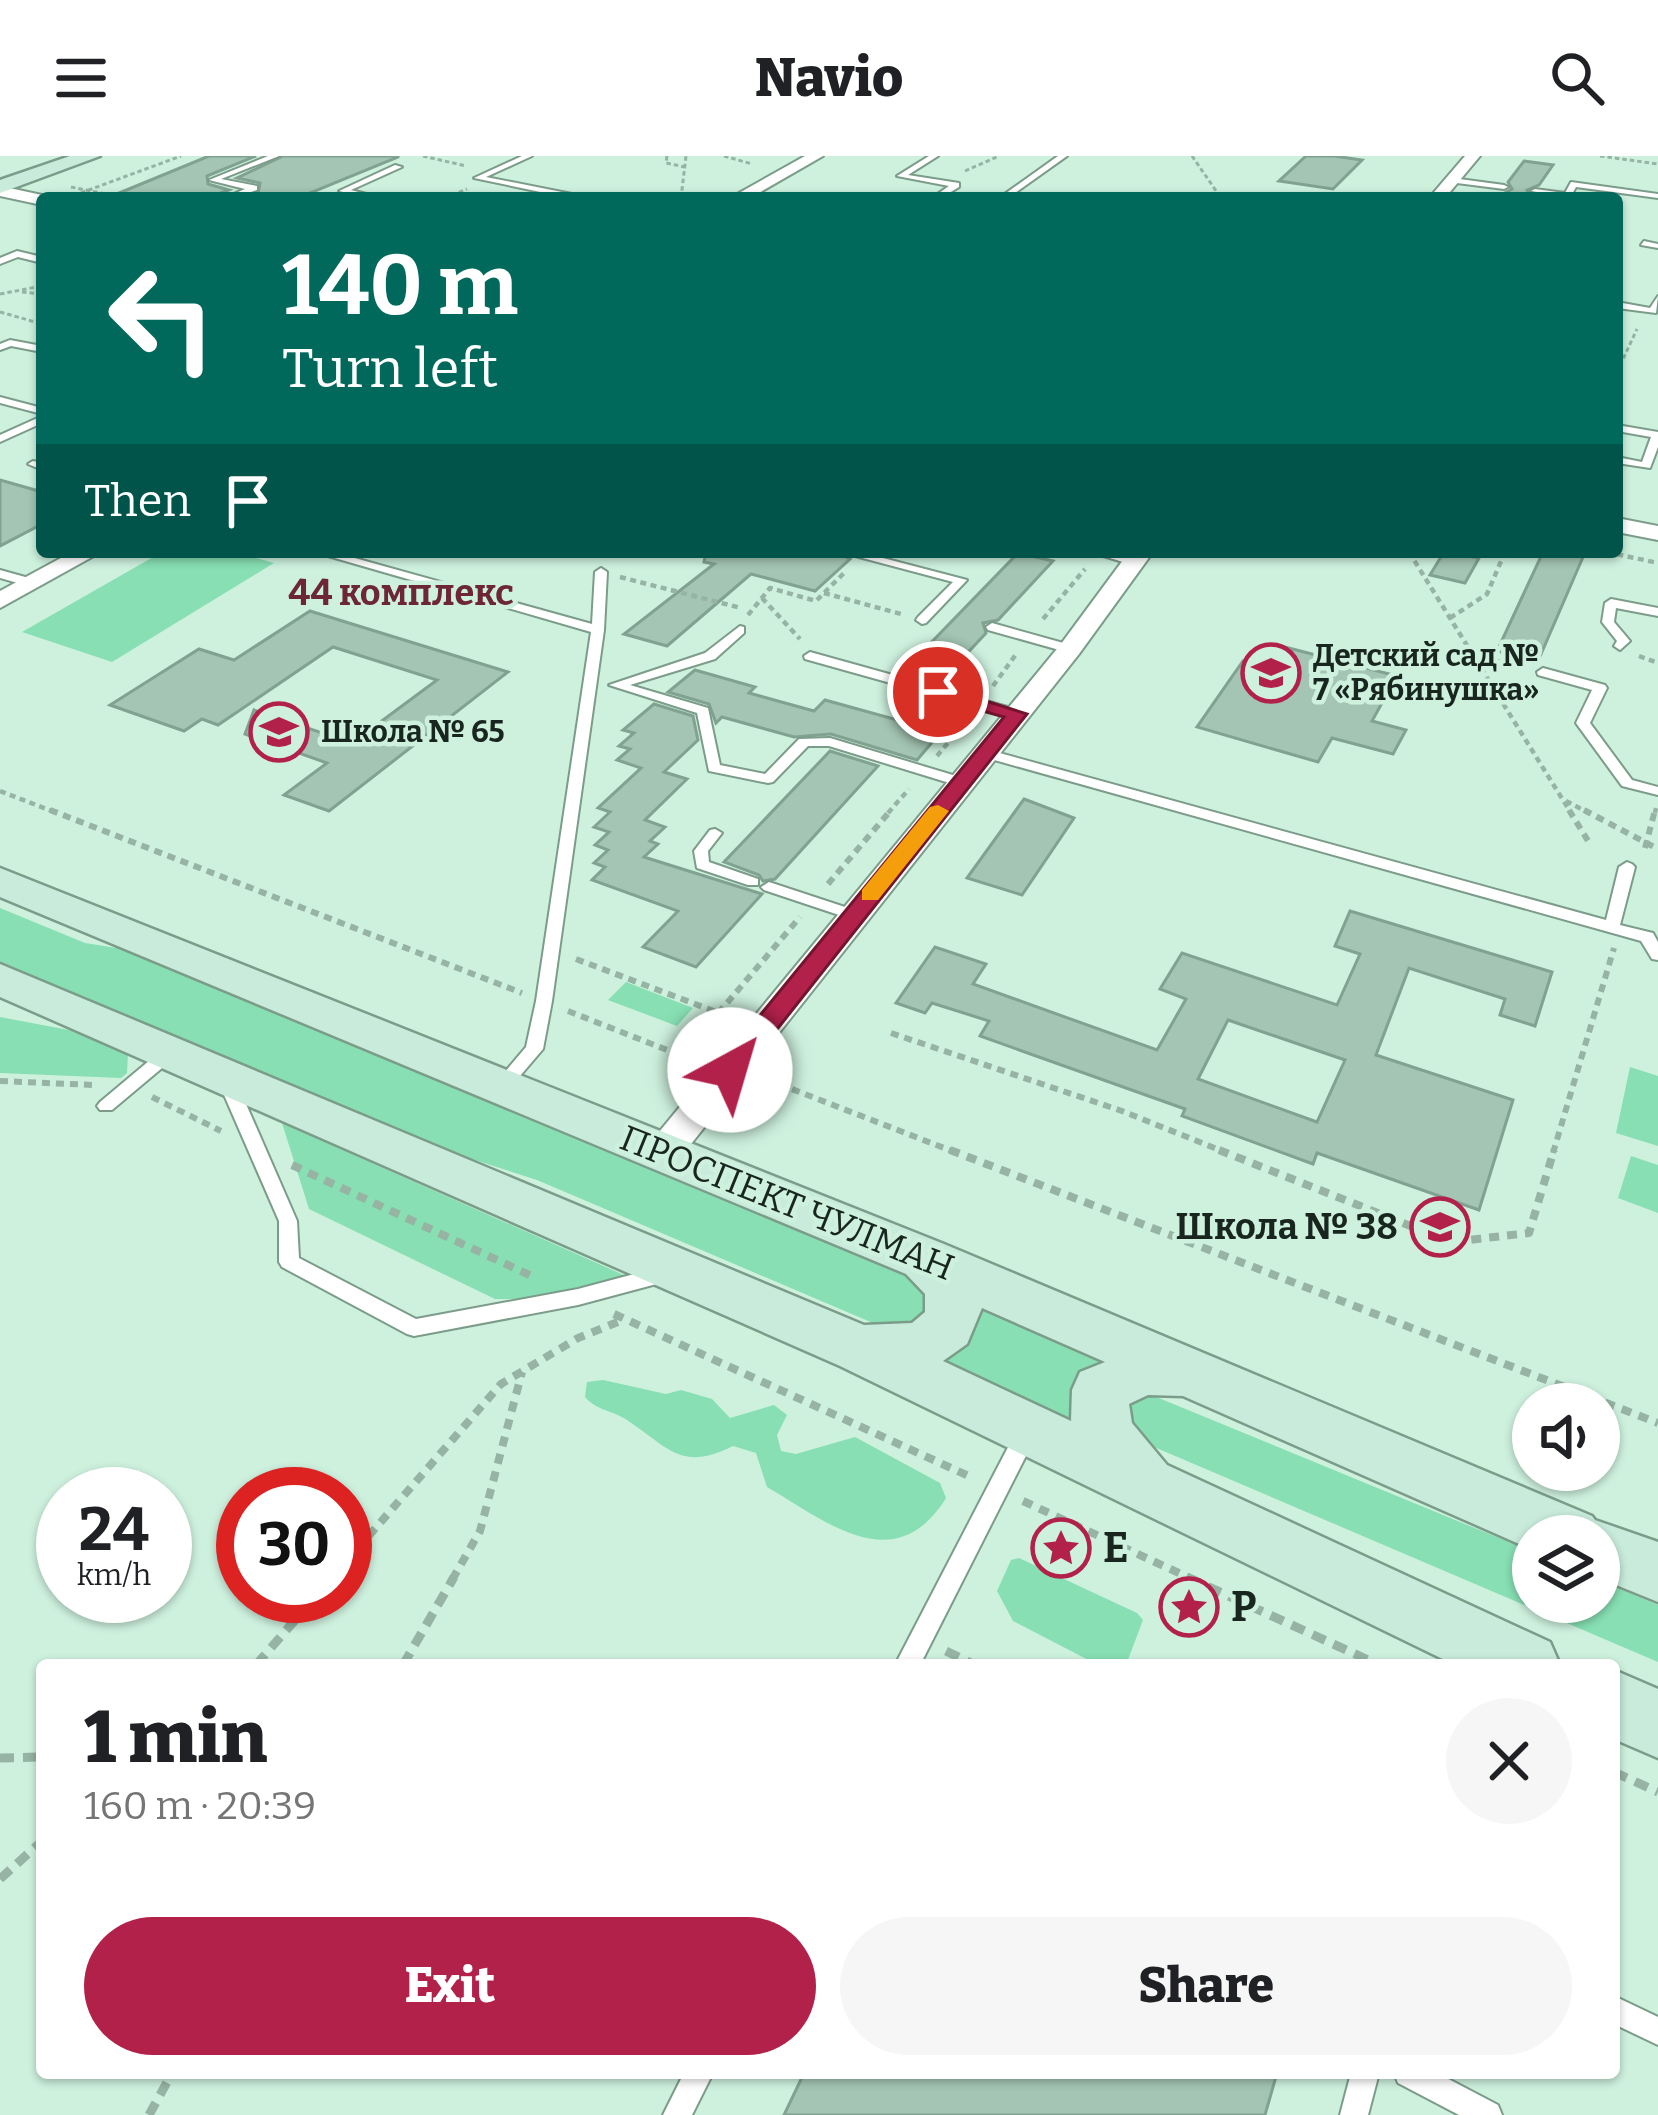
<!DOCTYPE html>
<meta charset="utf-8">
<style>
:root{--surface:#fff;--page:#f6f6f6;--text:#202124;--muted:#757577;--accent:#b2214a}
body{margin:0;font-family:Bitter,serif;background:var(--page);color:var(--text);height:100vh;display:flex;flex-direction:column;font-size:45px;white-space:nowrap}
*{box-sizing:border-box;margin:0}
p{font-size:39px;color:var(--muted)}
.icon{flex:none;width:66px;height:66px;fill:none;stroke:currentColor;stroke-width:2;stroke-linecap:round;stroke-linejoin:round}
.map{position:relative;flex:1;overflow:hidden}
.drawer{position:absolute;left:36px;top:1503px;width:1584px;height:420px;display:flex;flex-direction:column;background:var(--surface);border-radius:12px;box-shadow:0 3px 9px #0004}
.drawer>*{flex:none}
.top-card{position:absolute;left:36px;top:36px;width:1587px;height:366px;border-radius:12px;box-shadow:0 3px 9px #0004;background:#00695c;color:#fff;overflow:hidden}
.buttons{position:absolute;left:1512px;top:1227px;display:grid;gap:24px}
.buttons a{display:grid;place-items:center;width:108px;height:108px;border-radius:50%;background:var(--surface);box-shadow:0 3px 9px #0004;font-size:60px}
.speed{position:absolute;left:36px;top:1311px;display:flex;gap:24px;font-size:60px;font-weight:700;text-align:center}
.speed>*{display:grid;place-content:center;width:156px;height:156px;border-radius:50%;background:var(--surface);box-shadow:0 3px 9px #0004;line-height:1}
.speed small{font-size:30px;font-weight:400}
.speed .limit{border:18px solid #d22;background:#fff;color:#111}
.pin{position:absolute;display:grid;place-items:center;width:102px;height:102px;color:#fff;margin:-51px;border:6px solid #fff;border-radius:50%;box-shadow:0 3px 12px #0007}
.me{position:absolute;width:132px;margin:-66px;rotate:39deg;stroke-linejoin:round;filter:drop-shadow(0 0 9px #0008)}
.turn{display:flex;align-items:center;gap:42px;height:252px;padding:0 48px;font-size:54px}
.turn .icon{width:156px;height:156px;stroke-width:2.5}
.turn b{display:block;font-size:84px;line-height:102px}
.then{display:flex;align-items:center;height:114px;padding:0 48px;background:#0003;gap:24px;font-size:45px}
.round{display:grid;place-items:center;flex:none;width:126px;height:126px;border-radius:63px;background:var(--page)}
.overview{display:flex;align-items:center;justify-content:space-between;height:204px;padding:0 48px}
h1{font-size:72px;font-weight:800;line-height:90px}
.cta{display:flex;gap:24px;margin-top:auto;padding:24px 48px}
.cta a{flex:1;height:138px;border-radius:72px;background:var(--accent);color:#fff;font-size:48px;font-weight:800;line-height:138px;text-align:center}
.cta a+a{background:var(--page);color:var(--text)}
header{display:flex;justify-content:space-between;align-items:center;height:156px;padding:0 48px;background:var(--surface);font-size:54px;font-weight:800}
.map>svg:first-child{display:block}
</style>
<header><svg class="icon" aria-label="menu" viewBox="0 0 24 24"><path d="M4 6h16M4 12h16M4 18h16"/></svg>Navio<svg class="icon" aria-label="search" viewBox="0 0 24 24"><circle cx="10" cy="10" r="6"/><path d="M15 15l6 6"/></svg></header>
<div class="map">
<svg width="1658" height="1959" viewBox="0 0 1658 1959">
<rect width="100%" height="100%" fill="#cef1de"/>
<g fill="#87dfb3">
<path d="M 162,396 L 235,396 L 274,407 L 112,506 L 22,476 Z"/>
<path d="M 0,752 L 85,787 L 129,794 L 906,1114 C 937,1145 934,1167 887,1173 L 537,1024 L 425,988 L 0,808 Z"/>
<path d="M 626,826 L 693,852 L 677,870 L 608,844 Z"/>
<path d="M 0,861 L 74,875 L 128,898 L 127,917 L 121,922 L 0,917 Z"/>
<path d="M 1630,911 L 1658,920 L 1658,990 L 1616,977 Z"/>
<path d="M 282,967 L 626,1120 L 526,1143 L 495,1143 L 309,1053 Z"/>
<path d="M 1631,1000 L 1658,1009 L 1658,1057 L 1618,1042 Z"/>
<path d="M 973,1142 L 1113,1201 C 1083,1217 1071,1239 1071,1272 L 928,1209 Z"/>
<path d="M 603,1224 L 666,1238 L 681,1234 L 712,1243 L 730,1262 L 774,1249 L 787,1259 L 777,1279 L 781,1295 L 796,1298 L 855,1281 L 940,1327 L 946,1342 C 895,1424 827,1366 767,1331 L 756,1297 L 733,1290 C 681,1316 669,1292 627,1264 C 612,1254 597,1255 585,1241 L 587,1226 Z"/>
<path d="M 1149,1238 L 1533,1396 L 1533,1446 L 1599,1446 L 1599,1424 L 1658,1449 L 1658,1506 L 1140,1285 L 1123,1250 Z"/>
<path d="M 1019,1402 L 1137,1457 L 1143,1464 L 1126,1509 L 1098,1509 L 1013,1465 L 997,1435 L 1011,1404 Z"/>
</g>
<g fill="#a4c5b3" stroke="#81a290" stroke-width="3" fill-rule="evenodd">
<path d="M 209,0 L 256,0 L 207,20 L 208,28 L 229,34 L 207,42 L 107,42 Z"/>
<path d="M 283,0 L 398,0 L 398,1 L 298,42 L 258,38 L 260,27 L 237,22 Z"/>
<path d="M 1306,0 L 1334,0 L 1362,4 L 1333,33 L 1279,25 Z"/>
<path d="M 1524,5 L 1553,9 L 1539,29 L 1527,34 L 1530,42 L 1496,42 L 1512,33 L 1508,26 Z"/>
<path d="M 0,324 L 42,336 L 42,368 L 0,390 Z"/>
<path d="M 706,396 L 836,396 L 850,403 L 815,435 L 751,418 L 667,490 L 624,478 L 714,408 L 704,406 Z"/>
<path d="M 1444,396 L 1479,402 L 1465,427 L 1430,419 Z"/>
<path d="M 1543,396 L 1583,401 L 1538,505 L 1497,495 Z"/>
<path d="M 1018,397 L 1053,405 L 998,464 L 983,467 L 986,477 L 959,506 L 922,496 Z"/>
<path d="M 310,455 L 508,516 L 329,655 L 284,639 L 327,607 L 245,578 L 254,554 L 352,587 L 437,524 L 333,491 L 218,569 L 202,563 L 184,575 L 110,549 L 199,493 L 234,504 Z"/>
<path d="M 1281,490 L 1397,520 L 1372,565 L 1406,574 L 1393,598 L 1332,582 L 1318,606 L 1197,571 L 1243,505 L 1267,511 Z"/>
<path d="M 695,514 L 755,531 L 749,537 L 814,555 L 825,544 L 941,576 L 917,604 L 831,578 L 794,581 L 722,561 L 716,567 L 709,548 L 668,536 Z"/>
<path d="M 654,548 L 693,560 L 698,584 L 664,616 L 687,623 L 645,664 L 665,671 L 650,685 L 658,688 L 644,701 L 762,738 L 696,811 L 643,791 L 678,755 L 592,724 L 605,711 L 594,707 L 608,694 L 595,689 L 609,676 L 594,671 L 610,656 L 598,652 L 641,612 L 617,604 L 630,593 L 619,590 L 634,577 L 623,574 Z"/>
<path d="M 830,595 L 878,610 L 775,723 L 763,725 L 759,719 L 724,706 Z"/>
<path d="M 1024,643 L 1074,662 L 1022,739 L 967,722 Z"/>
<path d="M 1350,755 L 1552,816 L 1535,870 L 1500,859 L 1505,843 L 1409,812 L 1376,899 L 1513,944 L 1479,1054 L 1317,997 L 1313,1008 L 1182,960 L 1185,953 L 980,880 L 989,865 L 932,847 L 925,857 L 896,847 L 935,791 L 986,808 L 973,828 L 1157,894 L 1186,843 L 1160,833 L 1182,797 L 1337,849 L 1360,798 L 1335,790 ZM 1228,864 L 1345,904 L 1317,966 L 1198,923 Z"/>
<path d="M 804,1917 L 1277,1917 L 1265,1959 L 784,1959 Z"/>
</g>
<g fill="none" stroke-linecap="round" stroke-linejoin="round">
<g stroke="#7c9c8a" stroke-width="4">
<g id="lane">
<path d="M 268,0 L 279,0 L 221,23 L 257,30 L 257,34 L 235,42 L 224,42 L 245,33 L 209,24 Z"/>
<path d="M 522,0 L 532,0 L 486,21 L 582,40 L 569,42 L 474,22 Z"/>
<path d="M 929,0 L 938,0 L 908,19 L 959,27 L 959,31 L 941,42 L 932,42 L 949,30 L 897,20 Z"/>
<path d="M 1058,0 L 1067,0 L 1008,42 L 999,42 Z"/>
<path d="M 395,9 L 402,11 L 351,34 L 382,42 L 366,42 L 339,35 Z"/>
<path d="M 1452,22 L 1504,29 L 1508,31 L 1504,33 L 1449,26 Z"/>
<path d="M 1571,26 L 1658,38 L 1658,42 L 1576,31 L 1570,42 L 1531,35 L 1535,33 L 1565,37 Z"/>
<path d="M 1644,85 L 1658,88 L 1658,92 L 1641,89 Z"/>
<path d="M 17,95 L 42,101 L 42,107 L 18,101 L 0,108 L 0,102 Z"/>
<path d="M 1658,140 L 1656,157 L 1617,152 L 1617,146 L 1650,152 Z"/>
<path d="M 10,184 L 42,190 L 42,196 L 11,190 L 0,194 L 0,188 Z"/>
<path d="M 0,241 L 42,252 L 42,258 L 0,247 Z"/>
<path d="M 42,260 L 42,267 L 0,286 L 0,279 Z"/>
<path d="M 1617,269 L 1658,276 L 1658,291 L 1650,312 L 1617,307 L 1617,301 L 1642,306 L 1651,281 L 1617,275 Z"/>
<path d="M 33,305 L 42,307 L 42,314 L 28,308 Z"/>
<path d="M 314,396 L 333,396 L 592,468 L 595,416 L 601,412 L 607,416 L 604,474 L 552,845 L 543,893 L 508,934 L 502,936 L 493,930 L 526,891 L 536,845 L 591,476 Z"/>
<path d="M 840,396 L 860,396 L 967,424 L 926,467 L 922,468 L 916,464 L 918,461 L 953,426 Z"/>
<path d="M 1090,396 L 1110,396 L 1139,405 L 1133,409 Z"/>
<path d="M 0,414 L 36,424 L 38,427 L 32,431 L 0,422 Z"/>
<path d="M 1611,443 L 1658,452 L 1658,460 L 1616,452 L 1614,466 L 1630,485 L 1620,494 L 1614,490 L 1617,485 L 1602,466 L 1605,447 Z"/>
<path d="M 992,467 L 1074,490 L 1076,493 L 1070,497 L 988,474 L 986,471 Z"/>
<path d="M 740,470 L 744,471 L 744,477 L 715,503 L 630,529 L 708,552 L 720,609 L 765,618 L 799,583 L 830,582 L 966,623 L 966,629 L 956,629 L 829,590 L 808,590 L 773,626 L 768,627 L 709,615 L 697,557 L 609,529 L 705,497 Z"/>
<path d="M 810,496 L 1022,555 L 1024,558 L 1022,561 L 1012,561 L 805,503 L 804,500 Z"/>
<path d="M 1543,512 L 1605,529 L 1607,532 L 1590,567 L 1632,624 L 1658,631 L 1658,639 L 1622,630 L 1576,567 L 1592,534 L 1538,519 L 1537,516 Z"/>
<path d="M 985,593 L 1606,764 L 1619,711 L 1627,706 L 1632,708 L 1635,711 L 1620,769 L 1653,777 L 1658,786 L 1658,804 L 1652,803 L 1641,785 L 980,600 L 980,594 Z"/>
<path d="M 715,673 L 722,677 L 708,695 L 709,706 L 758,723 L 758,729 L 748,729 L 697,712 L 694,695 L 710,674 Z"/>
<path d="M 769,726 L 860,756 L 862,759 L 854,764 L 764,734 L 761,731 Z"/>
<path d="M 168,892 L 174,894 L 177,898 L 174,902 L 112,954 L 100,954 L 97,950 L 100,946 L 162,894 Z"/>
<path d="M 227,919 L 236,925 L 297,1065 L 299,1102 L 416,1163 L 578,1133 L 664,1110 L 671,1113 L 674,1118 L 671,1123 L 664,1126 L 578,1149 L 414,1180 L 407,1178 L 282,1111 L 279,1106 L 279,1065 L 218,925 Z"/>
<path d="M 1026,1269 L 1034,1272 L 1037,1278 L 920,1509 L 895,1509 L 1018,1272 Z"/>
<path d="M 1614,1840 L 1658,1861 L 1658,1889 L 1614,1868 Z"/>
<path d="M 684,1917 L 713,1917 L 692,1959 L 663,1959 Z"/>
<path d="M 1351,1917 L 1379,1917 L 1368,1959 L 1340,1959 Z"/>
<path d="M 1394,1917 L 1437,1917 L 1498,1949 L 1502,1959 L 1459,1959 L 1398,1927 Z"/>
</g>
</g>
<g stroke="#7c9c8a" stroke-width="4">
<g id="street">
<path d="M 805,0 L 823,0 L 750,42 L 730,42 Z"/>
<path d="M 1465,0 L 1480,0 L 1445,42 L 1429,42 Z"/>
<path d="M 0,30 L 42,39 L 48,42 L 42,42 L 42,49 L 0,40 Z"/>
<path d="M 1617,362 L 1658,370 L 1658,384 L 1617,376 Z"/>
<path d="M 72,396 L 101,396 L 0,452 L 0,435 Z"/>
<path d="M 1129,396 L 1153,396 L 1079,498 L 676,1007 L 663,1010 L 650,1007 L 645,997 L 650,987 L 1061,488 Z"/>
</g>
</g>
<g stroke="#7c9c8a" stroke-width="5">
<g id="secondary">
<path d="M 70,0 L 100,0 L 0,37 L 0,24 Z"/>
<path d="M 0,712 L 944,1088 L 1592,1360 L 1595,1364 L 1658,1386 L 1658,1446 L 1599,1422 L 1599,1380 L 1533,1380 L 1533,1394 L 1183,1240 L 1148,1239 L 1129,1248 L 1132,1267 L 1167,1309 L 1550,1486 L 1560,1509 L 1455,1509 L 840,1210 L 0,841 L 0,808 L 864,1169 L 912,1167 L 925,1156 L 925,1138 L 906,1118 L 0,741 ZM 982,1152 L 1105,1206 L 1080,1216 L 1072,1234 L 1071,1265 L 943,1205 L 967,1188 Z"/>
<path d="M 1614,1514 L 1658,1533 L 1658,1602 L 1614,1583 Z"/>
</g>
</g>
<g stroke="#96b3a3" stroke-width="3" stroke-dasharray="4.5 3" stroke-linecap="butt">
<path d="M 423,0 L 466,10"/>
<path d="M 667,0 L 666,7 L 685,11"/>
<path d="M 724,0 L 752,8"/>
<path d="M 1192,0 L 1221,42"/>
<path d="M 1600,0 L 1658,8"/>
<path d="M 965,15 L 999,0"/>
<path d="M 71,31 L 126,42"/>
<path d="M 67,42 L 181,0"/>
<path d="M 445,42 L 467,33"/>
<path d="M 681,42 L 686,0"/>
<path d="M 22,136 L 42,138"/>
<path d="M 0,138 L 42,130"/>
<path d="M 0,156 L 42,168"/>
<path d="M 1617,216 L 1637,173"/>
</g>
<g stroke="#96b3a3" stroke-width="4.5" stroke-dasharray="6 4.5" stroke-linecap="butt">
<path d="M 1409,396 L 1571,657"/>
<path d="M 1477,396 L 1482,397"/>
<path d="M 1607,396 L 1658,407"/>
<path d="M 620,421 L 741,452"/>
<path d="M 824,437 L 901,458"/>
<path d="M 762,442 L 800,483"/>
<path d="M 748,459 L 770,432 L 816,445 L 846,415"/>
<path d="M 1450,462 L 1487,438 L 1505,396"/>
<path d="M 1043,463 L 1085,413"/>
<path d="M 1473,499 L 1522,511"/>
<path d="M 1639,500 L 1658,507"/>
<path d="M 993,530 L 1017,497"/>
<path d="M 937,600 L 967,564"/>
<path d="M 0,635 L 57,657"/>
<path d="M 1566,645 L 1589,657"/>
<path d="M 888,657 L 909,633"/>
<path d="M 1655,657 L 1656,652"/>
</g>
<g stroke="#96b3a3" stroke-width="6" stroke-dasharray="8 6" stroke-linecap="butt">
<path d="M 50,654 L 522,837"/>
<path d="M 1569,654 L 1590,688"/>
<path d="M 1584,654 L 1658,693"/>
<path d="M 1645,692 L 1655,654"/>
<path d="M 828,728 L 891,654"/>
<path d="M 576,803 L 719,857"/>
<path d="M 568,855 L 695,905"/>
<path d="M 891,877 L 1122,955 L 1227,997"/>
<path d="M 682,900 L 800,761"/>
<path d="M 766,923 L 957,997"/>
<path d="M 0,925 L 93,929"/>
<path d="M 152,941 L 221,975"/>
<path d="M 1553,997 L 1614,792"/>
</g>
<g stroke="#96b3a3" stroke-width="8" stroke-dasharray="10 8" stroke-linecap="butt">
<path d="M 950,994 L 1658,1267"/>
<path d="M 1219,994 L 1451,1086 L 1529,1077 L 1554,994"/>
<path d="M 292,1009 L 536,1122"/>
<path d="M 614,1158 L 973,1322"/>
<path d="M 1023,1345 L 1194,1424"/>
<path d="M 345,1407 L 501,1228 L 578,1182 L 625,1163"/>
<path d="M 452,1424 L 480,1375 L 522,1216"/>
</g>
<g stroke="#96b3a3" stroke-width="9" stroke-dasharray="14 9" stroke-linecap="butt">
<path d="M 1187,1421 L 1379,1509"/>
<path d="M 946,1495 L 975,1509"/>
<path d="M 256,1509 L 316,1440"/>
<path d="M 403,1509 L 454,1421"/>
<path d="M 0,1602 L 42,1601"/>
<path d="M 1614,1616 L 1658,1636"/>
<path d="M 0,1723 L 42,1685"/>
<path d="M 149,1959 L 172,1917"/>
</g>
<use href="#lane" fill="#fff" fill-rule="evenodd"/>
<use href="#street" fill="#fff" fill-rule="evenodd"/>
<use href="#secondary" fill="#c8ebdb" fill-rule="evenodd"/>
</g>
<path fill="#b2214a" stroke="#741530" stroke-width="3" d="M 931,532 L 945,532 L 1027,558 L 740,920 L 721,920 L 717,914 L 721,907 L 1004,561 L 931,540 Z"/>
<path fill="#f59e0b" d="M 938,649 L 949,655 L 945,660 L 878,744 L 862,744 L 862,734 L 930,651 Z"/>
<defs>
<g id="school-ring" transform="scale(3)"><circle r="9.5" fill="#cef1de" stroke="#b2214a" stroke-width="1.5"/><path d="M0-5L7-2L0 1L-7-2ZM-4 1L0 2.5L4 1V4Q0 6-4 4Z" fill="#b2214a"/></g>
<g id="sight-ring" transform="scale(3)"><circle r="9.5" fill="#cef1de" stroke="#b2214a" stroke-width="1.5"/><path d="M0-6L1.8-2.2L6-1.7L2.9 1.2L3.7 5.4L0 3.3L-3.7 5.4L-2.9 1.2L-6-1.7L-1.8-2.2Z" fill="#b2214a"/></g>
</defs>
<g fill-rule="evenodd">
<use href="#school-ring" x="1271" y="517"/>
<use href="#school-ring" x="279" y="576"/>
<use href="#school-ring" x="1440" y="1071"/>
<use href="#sight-ring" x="1061" y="1392"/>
<use href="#sight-ring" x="1189" y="1451"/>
</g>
<g text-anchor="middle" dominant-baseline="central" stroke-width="9" stroke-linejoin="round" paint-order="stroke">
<g font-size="30" font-weight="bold" fill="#19261f" stroke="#cef1de" text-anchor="start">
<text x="1313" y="500">Детский сад №<tspan x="1313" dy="34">7 «Рябинушка»</tspan></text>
<text x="321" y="576">Школа № 65</text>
</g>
<g font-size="36" font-weight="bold" fill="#6c2634" stroke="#cef1de">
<text x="401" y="437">44 комплекс</text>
</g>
<g font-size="36" fill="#19261f" stroke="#cef1de">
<text transform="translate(787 1047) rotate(22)">ПРОСПЕКТ ЧУЛМАН</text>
</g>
<g font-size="36" font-weight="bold" fill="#19261f" stroke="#cef1de" text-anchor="end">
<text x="1398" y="1071">Школа № 38</text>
</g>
<g font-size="42" font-weight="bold" fill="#19261f" stroke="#cef1de" text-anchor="start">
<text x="1103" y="1392">Е</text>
<text x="1231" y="1451">Р</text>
</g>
</g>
</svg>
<div class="buttons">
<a><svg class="icon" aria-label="sound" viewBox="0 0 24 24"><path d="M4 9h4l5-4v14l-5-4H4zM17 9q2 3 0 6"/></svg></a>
<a><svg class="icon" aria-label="layers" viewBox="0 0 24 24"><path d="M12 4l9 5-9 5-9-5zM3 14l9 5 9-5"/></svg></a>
</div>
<div class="speed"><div>24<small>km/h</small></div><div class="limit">30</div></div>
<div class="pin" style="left:938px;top:536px;background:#d93025"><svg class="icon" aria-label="arrive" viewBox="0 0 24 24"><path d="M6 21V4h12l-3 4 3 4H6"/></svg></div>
<svg class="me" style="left:730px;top:914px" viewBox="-20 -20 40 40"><circle r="19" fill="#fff"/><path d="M0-13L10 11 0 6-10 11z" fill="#b2214a"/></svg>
<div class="top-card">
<div class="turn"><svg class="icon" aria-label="left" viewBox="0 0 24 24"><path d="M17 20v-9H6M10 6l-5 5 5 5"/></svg><div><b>140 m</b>Turn left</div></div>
<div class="then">Then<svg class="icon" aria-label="arrive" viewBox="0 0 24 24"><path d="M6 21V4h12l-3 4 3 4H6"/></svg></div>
</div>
<section class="drawer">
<div class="overview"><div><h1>1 min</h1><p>160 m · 20:39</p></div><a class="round"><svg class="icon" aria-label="close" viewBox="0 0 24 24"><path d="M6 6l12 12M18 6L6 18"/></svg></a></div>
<div class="cta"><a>Exit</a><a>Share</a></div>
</section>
</div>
